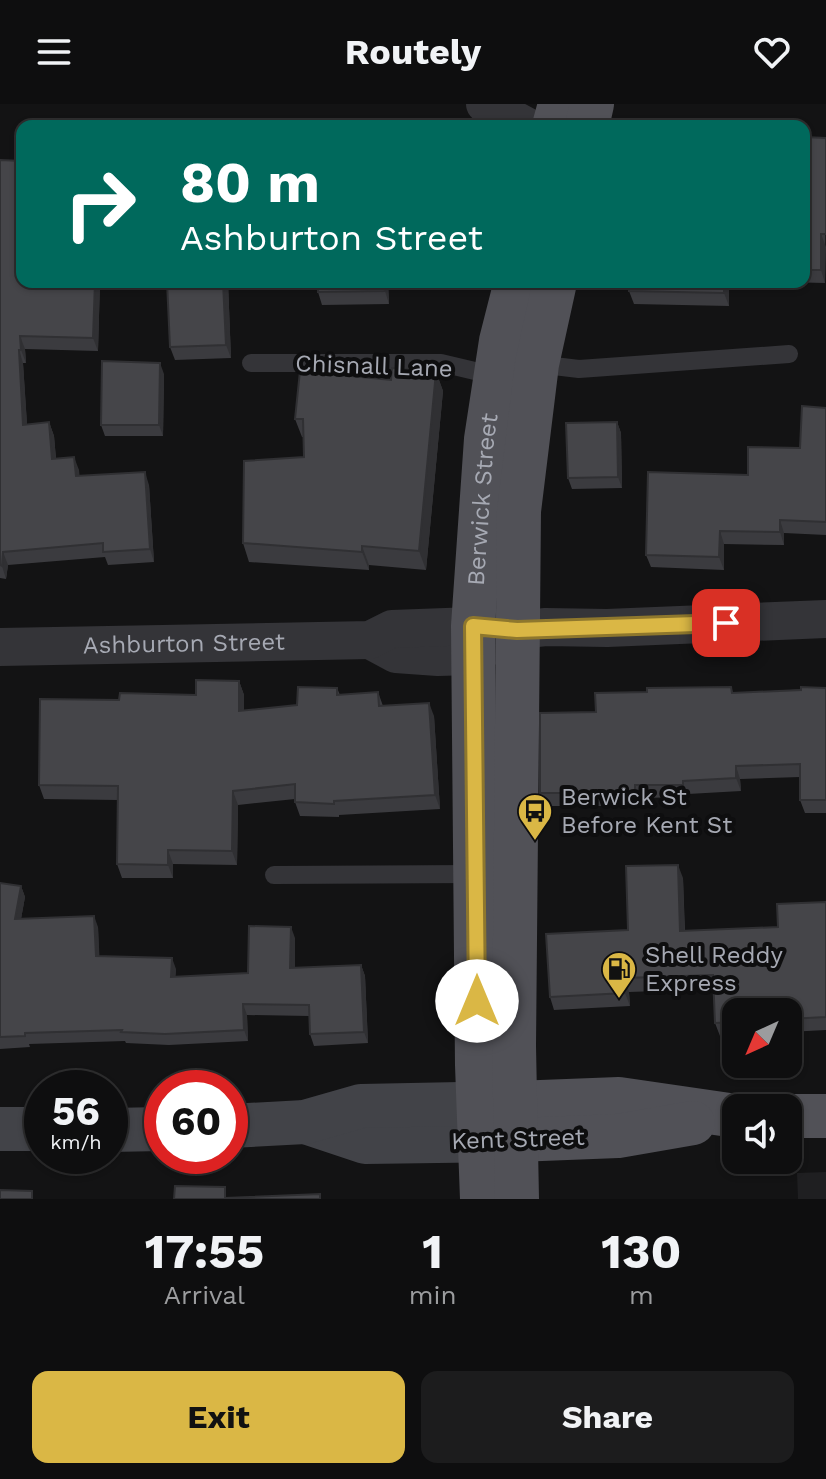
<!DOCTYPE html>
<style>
:root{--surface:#0e0e0f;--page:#1c1c1d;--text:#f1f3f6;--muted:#9b9c9e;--line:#2e2e2f;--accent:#dab745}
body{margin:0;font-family:"Work Sans",sans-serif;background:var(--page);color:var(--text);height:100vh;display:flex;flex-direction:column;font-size:30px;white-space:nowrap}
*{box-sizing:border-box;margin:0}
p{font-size:26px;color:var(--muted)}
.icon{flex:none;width:44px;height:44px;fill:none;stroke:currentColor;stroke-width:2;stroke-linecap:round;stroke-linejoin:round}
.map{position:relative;height:1095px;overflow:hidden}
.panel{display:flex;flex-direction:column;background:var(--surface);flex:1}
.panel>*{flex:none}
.hud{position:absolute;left:16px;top:16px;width:794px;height:168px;border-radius:16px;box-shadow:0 2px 6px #0004,0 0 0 2px var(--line);background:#00695c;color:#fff;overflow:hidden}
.needle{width:52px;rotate:224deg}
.buttons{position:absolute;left:722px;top:894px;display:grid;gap:16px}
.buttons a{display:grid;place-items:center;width:80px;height:80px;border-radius:16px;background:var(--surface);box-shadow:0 2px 6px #0004,0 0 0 2px var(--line);font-size:40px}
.speed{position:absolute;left:24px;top:966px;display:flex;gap:16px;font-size:40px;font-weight:700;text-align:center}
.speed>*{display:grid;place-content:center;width:104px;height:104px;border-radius:50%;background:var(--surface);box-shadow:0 2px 6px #0004,0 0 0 2px var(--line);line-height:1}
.speed small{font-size:20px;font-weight:400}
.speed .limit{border:12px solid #d22;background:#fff;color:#111}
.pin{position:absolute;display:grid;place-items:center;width:68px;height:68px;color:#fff;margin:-34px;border-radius:16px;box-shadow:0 4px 12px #0006}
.me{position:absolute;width:88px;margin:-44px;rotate:0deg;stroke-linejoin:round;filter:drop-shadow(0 0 6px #0008)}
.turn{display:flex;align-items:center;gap:28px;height:168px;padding:0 32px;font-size:36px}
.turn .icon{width:104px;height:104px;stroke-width:2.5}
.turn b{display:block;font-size:56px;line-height:68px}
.eta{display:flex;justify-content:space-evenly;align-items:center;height:136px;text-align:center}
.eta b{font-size:48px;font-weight:700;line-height:56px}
.cta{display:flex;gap:16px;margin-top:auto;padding:16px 32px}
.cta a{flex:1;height:92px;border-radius:16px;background:var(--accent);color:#111;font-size:32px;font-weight:700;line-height:92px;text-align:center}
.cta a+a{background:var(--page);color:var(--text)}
header{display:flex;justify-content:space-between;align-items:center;height:104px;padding:0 32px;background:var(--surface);font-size:36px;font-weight:700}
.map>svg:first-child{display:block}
</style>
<header><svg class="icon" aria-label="menu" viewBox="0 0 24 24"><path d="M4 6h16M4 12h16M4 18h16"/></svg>Routely<svg class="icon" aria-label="heart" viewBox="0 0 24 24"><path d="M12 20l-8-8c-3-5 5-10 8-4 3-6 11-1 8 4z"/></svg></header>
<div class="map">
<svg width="826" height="1095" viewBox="0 0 826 1095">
<rect width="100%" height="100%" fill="#131314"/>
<path fill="#1f1f21" d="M 826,1068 L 826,1095 L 798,1095 L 797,1069 Z"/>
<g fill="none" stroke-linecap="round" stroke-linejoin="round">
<g stroke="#343438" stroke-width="18">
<path d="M 251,259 L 441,259 L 496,272"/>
<path d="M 537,260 L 579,265 L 789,250"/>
<path d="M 274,771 L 476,770"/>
</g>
<g stroke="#343438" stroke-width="38">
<path d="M 485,0 L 526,22"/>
<path d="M 370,536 L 396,550 L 438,553 L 472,552 L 497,538"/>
<path id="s1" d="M 0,543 L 370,536 L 392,525 L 473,522 L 517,526 L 546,523 L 607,524 L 826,515"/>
</g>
<g stroke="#424348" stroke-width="44">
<path d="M 305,1018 L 365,1038 L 516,1036"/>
<path d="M 230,1022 L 305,1018 L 361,1002 L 515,999"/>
<path d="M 0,1025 L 42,1025"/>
<path d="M 110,1026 L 162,1025"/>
</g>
<g stroke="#515157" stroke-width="44">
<path d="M 554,22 L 560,0"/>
<path d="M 587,22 L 592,0"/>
<path d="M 515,999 L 619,995 L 736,1012"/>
<path d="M 788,1012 L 826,1012"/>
<path d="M 516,1036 L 618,1032 L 693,1019"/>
<path id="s2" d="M 482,1095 L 477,961 L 473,522 L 486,335 L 501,237 L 516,178"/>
<path d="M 517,1095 L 514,942 L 519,407 L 537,260 L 555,178"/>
</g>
</g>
<g fill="#3b3b3f">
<path d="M 804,33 L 826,34 L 825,179 L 784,178 L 804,178 Z"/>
<path d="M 0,56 L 100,178 L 98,247 L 25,245 L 26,259 L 23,259 L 27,321 L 49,318 L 54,332 L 56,354 L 79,366 L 79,372 L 149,381 L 154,458 L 108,461 L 105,453 L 8,461 L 6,475 L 0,474 Z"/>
<path d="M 228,178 L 231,254 L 175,256 L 170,243 Z"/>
<path d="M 299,178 L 388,178 L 389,200 L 322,201 L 318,188 L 318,181 L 300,182 Z"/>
<path d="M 729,178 L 729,202 L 634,200 L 629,187 Z"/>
<path d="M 436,268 L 443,287 L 426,466 L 369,461 L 369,466 L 249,458 L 243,439 L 304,353 L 303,333 L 302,333 L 295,315 L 391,276 Z"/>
<path d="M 164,270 L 163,332 L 105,332 L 101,321 Z"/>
<path d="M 826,304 L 826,431 L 784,429 L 784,441 L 724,440 L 724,466 L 651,463 L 646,451 L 748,371 L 800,344 Z"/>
<path d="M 617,318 L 621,329 L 622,384 L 572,385 L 568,374 Z"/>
<path d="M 239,577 L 244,591 L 244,607 L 297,601 L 337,584 L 340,591 L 378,588 L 383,602 L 434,612 L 440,705 L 339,711 L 339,713 L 300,712 L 295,698 L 295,695 L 238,701 L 237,761 L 173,760 L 173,774 L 122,774 L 117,760 L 118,696 L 44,695 L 39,681 L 119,596 L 196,591 Z"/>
<path d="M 731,583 L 733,589 L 826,584 L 826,709 L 805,709 L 800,696 L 800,673 L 740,675 L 741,687 L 688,690 L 688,693 L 639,694 L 640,702 L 545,702 L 540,689 L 596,608 L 647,588 Z"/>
<path d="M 683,774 L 685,827 L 778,823 L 826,798 L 826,926 L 788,928 L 788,908 L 736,908 L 736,931 L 720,932 L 715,919 L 713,885 L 629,888 L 630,902 L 554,906 L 550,893 L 628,826 Z"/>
<path d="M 0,779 L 21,782 L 25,793 L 21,815 L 98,823 L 99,852 L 176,865 L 175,873 L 248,869 L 295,834 L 295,864 L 361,861 L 365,872 L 368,939 L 314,942 L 310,930 L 309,912 L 247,911 L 248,937 L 169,941 L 126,939 L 125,937 L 29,940 L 30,943 L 0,945 Z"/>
</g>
<g fill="#303033">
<path d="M 821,130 L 826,143 L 825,179 L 821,166 Z"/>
<path d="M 95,178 L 100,178 L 98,247 L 93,234 Z"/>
<path d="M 223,178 L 228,178 L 231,254 L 226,241 Z"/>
<path d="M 384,178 L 388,178 L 389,200 L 385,187 Z"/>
<path d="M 724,178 L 729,178 L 729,202 L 724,189 Z"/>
<path d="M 20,232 L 25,245 L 26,259 L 21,246 Z"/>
<path d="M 19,246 L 23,259 L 28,334 L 23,321 Z"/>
<path d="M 160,259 L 164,270 L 163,332 L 159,321 Z"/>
<path d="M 436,268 L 443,287 L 426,466 L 419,447 Z"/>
<path d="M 49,318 L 54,332 L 57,368 L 52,355 Z"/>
<path d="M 617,318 L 621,329 L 622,384 L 618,373 Z"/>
<path d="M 74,353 L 79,366 L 81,385 L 76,372 Z"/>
<path d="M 145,368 L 149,381 L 154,458 L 150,445 Z"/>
<path d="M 780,416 L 784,429 L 784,441 L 780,428 Z"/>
<path d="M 720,427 L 724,440 L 724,466 L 719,453 Z"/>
<path d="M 362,442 L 369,461 L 369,466 L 362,448 Z"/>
<path d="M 3,448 L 8,461 L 6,475 L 2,462 Z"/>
<path d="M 239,577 L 244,591 L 244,621 L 239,607 Z"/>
<path d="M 429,599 L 434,612 L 440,705 L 435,691 Z"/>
<path d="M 736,662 L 740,675 L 741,687 L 736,674 Z"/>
<path d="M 635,681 L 639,694 L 640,702 L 635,689 Z"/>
<path d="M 233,687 L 238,701 L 237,761 L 232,747 Z"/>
<path d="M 168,746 L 173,760 L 173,774 L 168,761 Z"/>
<path d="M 678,761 L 683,774 L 685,840 L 680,827 Z"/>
<path d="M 21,782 L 25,793 L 19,826 L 15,815 Z"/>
<path d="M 94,812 L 98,823 L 100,863 L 96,852 Z"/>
<path d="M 291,823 L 295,834 L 295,875 L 290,864 Z"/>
<path d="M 172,854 L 176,865 L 175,884 L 171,873 Z"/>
<path d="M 361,861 L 365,872 L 368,939 L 364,928 Z"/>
<path d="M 625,874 L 629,888 L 630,902 L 625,889 Z"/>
<path d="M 243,900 L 247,911 L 248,937 L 244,926 Z"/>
</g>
<g fill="#454549" stroke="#303033" stroke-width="2">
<path d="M 804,33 L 826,34 L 826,130 L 821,130 L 821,166 L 804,166 Z"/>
<path d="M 0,56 L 22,57 L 22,178 L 95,178 L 93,234 L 20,232 L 21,246 L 19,246 L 23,321 L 49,318 L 52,355 L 74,353 L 76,372 L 145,368 L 150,445 L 103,448 L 103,439 L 3,448 L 2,462 L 0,461 Z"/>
<path d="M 167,178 L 223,178 L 226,241 L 170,243 Z"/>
<path d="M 318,178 L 384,178 L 385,187 L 318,188 Z"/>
<path d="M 629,178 L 724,178 L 724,189 L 629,187 Z"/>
<path d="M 102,257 L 160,259 L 159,321 L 101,321 Z"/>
<path d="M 392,264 L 436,268 L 419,447 L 362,442 L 362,448 L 243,439 L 244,357 L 304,353 L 303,315 L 295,315 L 300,267 L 391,276 Z"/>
<path d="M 802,302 L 826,304 L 826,418 L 780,416 L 780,428 L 720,427 L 719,453 L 646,451 L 648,368 L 748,371 L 748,343 L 800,344 Z"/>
<path d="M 617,318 L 618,373 L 568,374 L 566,319 Z"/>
<path d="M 196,576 L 239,577 L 239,607 L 297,601 L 298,583 L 337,584 L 337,591 L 378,588 L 379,602 L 429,599 L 435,691 L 334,697 L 334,700 L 295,698 L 295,680 L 233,687 L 232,747 L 168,746 L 168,761 L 117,760 L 118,682 L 39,681 L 40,595 L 119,596 L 120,589 L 196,591 Z"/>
<path d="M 731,583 L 732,589 L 801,586 L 801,583 L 826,584 L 826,696 L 800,696 L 800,660 L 736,662 L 736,674 L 683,677 L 683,681 L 635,681 L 635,689 L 540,689 L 540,609 L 596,608 L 595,589 L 647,588 L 647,584 Z"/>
<path d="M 678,761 L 680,827 L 778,823 L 777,800 L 826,798 L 826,913 L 788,915 L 788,908 L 736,908 L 736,918 L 715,919 L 713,871 L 625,874 L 625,889 L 550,893 L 546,830 L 628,826 L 626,762 Z"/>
<path d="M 0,779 L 21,782 L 15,815 L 94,812 L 96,852 L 172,854 L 171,873 L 248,869 L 249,822 L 291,823 L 290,864 L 361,861 L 364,928 L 310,930 L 309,901 L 243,900 L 244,926 L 165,930 L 121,928 L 122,926 L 25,929 L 25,932 L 0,933 Z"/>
<path d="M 175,1082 L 225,1083 L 225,1094 L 320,1090 L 320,1095 L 174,1095 Z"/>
<path d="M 0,1086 L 32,1087 L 32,1095 L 0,1095 Z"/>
</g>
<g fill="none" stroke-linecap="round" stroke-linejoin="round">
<g stroke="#8e772d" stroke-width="20">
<path id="route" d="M 477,897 L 473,522 L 517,526 L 726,519"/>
</g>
<use href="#route" stroke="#dab745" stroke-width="14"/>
</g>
<defs>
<g id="bus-pin" transform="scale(1.8)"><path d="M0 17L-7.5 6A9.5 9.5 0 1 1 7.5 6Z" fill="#dab745" stroke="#0e0e0f"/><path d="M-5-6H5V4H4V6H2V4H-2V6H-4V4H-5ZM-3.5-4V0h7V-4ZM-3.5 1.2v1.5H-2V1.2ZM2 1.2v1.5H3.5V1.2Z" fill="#111"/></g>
<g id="fuel-pin" transform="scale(1.8)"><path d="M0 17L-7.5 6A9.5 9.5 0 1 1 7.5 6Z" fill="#dab745" stroke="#0e0e0f"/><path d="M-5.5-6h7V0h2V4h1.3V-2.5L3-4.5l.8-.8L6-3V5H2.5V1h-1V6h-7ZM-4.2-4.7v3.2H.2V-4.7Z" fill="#111"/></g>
</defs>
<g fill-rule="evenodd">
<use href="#bus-pin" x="535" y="707"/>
<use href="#fuel-pin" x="619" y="865"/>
</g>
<g text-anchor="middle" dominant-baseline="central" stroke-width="8" stroke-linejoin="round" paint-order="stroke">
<g font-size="24" fill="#a6a9b3" stroke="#0e0e0f">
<text transform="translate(374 262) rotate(2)">Chisnall Lane</text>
<text stroke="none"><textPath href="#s2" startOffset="700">Berwick Street</textPath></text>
<text stroke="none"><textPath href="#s1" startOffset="184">Ashburton Street</textPath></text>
<text transform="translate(518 1035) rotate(-2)">Kent Street</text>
</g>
<g font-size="24" fill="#a6a9b3" stroke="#0e0e0f" text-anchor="start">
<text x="561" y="693">Berwick St<tspan x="561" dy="28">Before Kent St</tspan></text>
<text x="645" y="851">Shell Reddy<tspan x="645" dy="28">Express</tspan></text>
</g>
</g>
</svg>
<div class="buttons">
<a><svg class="needle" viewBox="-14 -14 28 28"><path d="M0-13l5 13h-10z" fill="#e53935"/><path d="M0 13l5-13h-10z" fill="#9b9c9e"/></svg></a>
<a><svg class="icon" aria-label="sound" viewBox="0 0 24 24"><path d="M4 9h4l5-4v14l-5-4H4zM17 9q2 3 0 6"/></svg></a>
</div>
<div class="speed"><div>56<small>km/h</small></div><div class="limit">60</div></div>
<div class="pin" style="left:726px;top:519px;background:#d93025"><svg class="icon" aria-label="arrive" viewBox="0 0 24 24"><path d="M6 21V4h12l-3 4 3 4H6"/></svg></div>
<svg class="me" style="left:477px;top:897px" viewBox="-20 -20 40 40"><circle r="19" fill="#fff"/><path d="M0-13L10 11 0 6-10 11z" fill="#dab745"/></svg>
<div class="hud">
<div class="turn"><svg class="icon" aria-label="right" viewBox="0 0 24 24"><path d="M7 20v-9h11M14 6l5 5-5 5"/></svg><div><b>80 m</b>Ashburton Street</div></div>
</div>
</div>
<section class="panel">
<div class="eta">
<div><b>17:55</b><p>Arrival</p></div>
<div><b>1</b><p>min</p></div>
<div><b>130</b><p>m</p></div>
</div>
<div class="cta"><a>Exit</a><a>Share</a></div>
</section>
